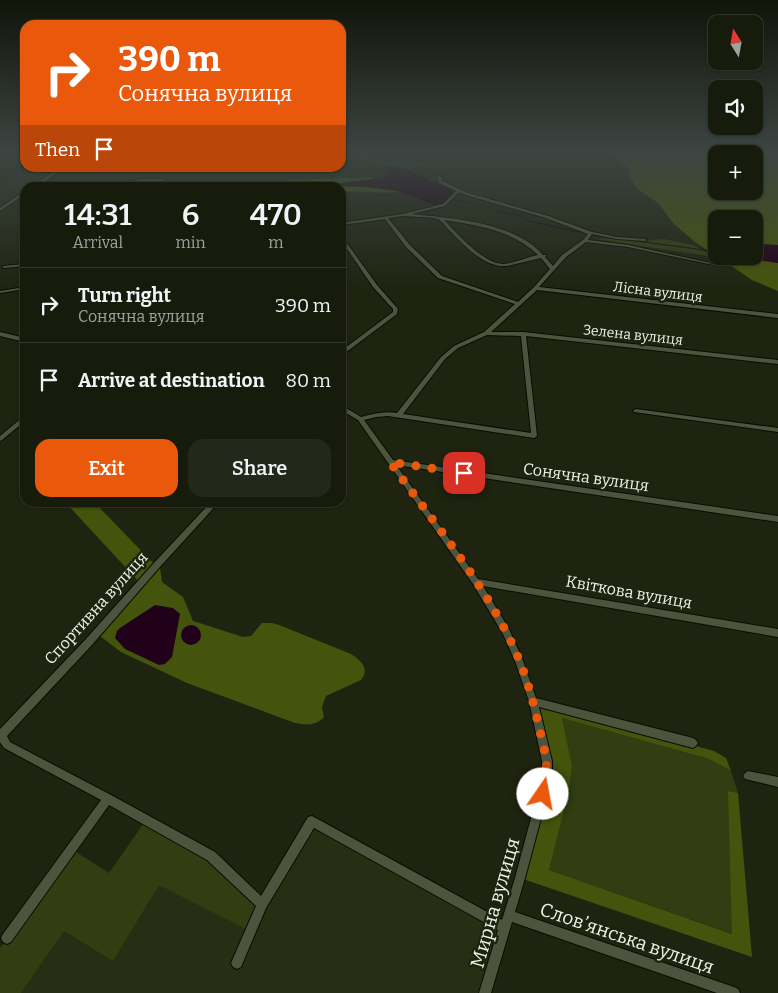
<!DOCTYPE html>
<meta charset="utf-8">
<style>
:root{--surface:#171b0c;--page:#24281a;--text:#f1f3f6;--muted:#9ea19d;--line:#36392d;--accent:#ea580c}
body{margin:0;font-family:Bitter,serif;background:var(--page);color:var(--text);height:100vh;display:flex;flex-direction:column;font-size:19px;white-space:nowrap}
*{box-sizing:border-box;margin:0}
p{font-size:16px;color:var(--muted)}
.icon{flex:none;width:28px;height:28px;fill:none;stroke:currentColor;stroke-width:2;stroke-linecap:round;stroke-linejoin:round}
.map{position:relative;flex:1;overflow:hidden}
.details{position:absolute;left:20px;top:182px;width:326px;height:325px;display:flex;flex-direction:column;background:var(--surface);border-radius:15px;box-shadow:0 1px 4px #0004,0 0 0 1px var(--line)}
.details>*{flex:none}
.hud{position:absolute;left:20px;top:20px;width:326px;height:152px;border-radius:15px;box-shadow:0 1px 4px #0004,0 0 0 1px var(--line);background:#ea580c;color:#fff;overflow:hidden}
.needle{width:32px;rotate:349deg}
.controls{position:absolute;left:708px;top:15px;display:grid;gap:10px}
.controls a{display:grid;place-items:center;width:55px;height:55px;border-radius:10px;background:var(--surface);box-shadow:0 1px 4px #0004,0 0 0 1px var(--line);font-size:25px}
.pin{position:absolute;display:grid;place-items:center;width:42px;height:42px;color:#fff;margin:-21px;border-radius:10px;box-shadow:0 2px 8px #0006}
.me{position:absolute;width:55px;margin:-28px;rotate:12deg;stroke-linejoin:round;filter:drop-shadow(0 0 4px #0008)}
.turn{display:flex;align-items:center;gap:18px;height:105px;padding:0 15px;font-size:22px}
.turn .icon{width:65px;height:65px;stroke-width:2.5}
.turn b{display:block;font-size:35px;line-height:42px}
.then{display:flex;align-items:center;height:48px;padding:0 15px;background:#0003;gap:10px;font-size:19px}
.eta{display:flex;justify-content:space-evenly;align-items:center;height:85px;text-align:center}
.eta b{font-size:30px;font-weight:600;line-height:35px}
.button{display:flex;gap:10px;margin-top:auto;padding:10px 15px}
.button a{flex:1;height:58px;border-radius:15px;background:var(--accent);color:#fff;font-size:20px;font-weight:600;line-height:58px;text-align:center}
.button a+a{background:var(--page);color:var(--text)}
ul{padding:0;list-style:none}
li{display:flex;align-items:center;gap:15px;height:75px;padding:0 15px;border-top:1px solid var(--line)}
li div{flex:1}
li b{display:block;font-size:19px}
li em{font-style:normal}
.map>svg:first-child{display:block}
</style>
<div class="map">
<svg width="778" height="993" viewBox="0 0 778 993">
<rect width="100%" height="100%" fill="#1f2410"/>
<g fill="#272e13">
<path d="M 59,168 L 30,187 L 25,188 L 25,191 L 0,208 L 0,185 L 5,185 L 20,172 Z"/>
<path d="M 312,821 L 505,928 L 484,993 L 21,993 L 64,931 L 113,960 L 159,884 L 246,929 Z"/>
</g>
<g fill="#323d12">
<path d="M 361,154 L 369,155 L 428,164 L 407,170 L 388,166 Z"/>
<path d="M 612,238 L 643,241 L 664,239 L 693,245 L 705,251 L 708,256 L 596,239 Z"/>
<path d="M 562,718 L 709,759 L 731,771 L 738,793 L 729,792 L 733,934 L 549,870 L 569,791 L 572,766 Z"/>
<path d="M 146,820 L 211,856 L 262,904 L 246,929 L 159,885 L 113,961 L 64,931 L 21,993 L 0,993 L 0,948 L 73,850 L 109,873 Z"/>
</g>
<g fill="#45540c" fill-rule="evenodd">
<path d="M 341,151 L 361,154 L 388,166 L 385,168 L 363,160 L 341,158 Z"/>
<path d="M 614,151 L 778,151 L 778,245 L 754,244 L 754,219 L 716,219 L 716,244 L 712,244 L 707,249 L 716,253 L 716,256 L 695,242 L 674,224 L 658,203 L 638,189 L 629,177 L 630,170 L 616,159 ZM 716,154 L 754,154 L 754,191 L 716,191 Z"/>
<path d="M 371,177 L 373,179 L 341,183 L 340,186 L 367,187 L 399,191 C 380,195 362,190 343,192 L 345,198 L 341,199 L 341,188 L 286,187 L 287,183 L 255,187 L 227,188 L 289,183 L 289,180 Z"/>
<path d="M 717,256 L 766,260 L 778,263 L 778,291 L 752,280 Z"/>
<path d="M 66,503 L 95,503 L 156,566 L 160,568 L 162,582 L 183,597 L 193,621 L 243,637 L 251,636 L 262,623 L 272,623 L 279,625 L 351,654 C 361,660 370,669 361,680 L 326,696 L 322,707 L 324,717 C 316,726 306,725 295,723 L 187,683 L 121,652 L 96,633 L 140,583 Z"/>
<path d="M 533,701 L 714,751 L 726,758 L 731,771 L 709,759 L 562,718 L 572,766 L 569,791 L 549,870 L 732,934 L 728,791 L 738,793 L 752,957 L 520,878 L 547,777 Z"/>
</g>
<g fill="#200119">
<path d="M 385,166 L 403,168 L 432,182 L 457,190 L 443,203 L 434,205 L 399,191 L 367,187 L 339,186 L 338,184 C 354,179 372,183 388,174 L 388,171 Z"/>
<path d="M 754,244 L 778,245 L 778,263 L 728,256 L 754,256 Z"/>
<path d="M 155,605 L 173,608 L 180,614 L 172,657 L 165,664 L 159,665 L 125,649 L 115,638 L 117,631 L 120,628 Z"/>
<circle cx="191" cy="635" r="10"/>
</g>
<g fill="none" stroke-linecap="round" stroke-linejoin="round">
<g stroke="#200119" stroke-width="1">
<path d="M 341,153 L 387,167"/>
<path d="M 451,199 L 468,203"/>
<path d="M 497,211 L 519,215 L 529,221 L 588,234"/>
<path d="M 592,235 L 711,251"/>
</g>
<g stroke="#090d00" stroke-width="2">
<g id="street">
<path d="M 60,168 L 64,168 L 34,188 L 29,188 Z"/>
<path d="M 439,176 L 441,177 L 442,181 L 468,193 L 548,216 L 592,232 L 617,237 L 645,239 L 647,240 L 645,241 L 617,239 L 592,234 L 588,240 L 628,245 L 711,263 L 709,264 L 628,247 L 586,242 L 566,257 L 539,287 L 778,314 L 778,318 L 537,290 L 491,332 L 523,332 L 778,360 L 778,364 L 526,336 L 537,436 L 536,437 L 534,438 L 388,416 L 376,417 L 364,420 L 393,460 L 778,516 L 778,522 L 396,465 L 478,579 L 778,629 L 778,637 L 483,586 L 509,629 L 523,661 L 536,698 L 693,738 L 696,740 L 698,743 L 696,746 L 693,748 L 539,707 L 552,761 L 552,777 L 525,878 L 515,912 L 734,987 L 738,989 L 740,993 L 717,993 L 512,922 L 491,993 L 479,993 L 498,930 L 314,828 L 266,908 L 241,967 L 237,969 L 233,967 L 231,963 L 256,906 L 207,860 L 109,805 L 11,942 L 7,944 L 3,942 L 1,938 L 3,934 L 101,800 L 4,748 L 0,742 L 0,729 L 85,640 L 153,564 L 211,502 L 219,502 L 159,568 L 91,646 L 7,736 L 10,742 L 111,795 L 215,852 L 261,896 L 308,817 L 312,816 L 502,920 L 515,878 L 542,777 L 542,761 L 529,701 L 515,661 L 503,634 L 473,584 L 358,420 L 341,410 L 341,405 L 361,417 C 373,414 384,411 397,413 L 441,357 L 454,346 L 484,332 L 515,304 L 438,278 L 406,247 L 385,219 L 341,225 L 341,223 L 403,214 L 443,204 L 456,191 L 439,183 L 437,177 ZM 459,192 L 466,195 L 546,218 L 588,234 L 583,240 L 562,255 L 553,266 L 545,257 L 546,256 L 546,255 L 543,255 C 515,222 450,218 411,214 L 445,206 ZM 403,216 C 411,217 432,217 438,219 C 442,221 446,227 449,230 C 464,245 484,268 507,266 L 541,258 L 550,269 L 534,287 L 518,302 L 442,276 L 410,245 L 388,218 ZM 444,220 C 478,225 513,231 538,255 C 527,257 515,263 504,264 C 483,264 458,234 444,220 ZM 487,335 L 521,336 L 531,433 L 403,414 L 445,359 L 458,348 Z"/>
<path d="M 141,179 L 163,179 L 165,180 L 163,181 L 141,181 L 108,188 L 97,188 Z"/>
<path d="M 24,191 L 25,191 L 25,194 L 0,211 L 0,208 Z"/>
<path d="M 341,235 L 377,285 L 398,309 L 397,314 L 341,356 L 341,351 L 393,312 L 393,309 L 373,287 L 341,240 Z"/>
<path d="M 25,264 L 25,266 L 4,268 L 2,267 L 4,266 Z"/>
<path d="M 25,287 L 25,289 L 0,293 L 0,291 Z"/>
<path d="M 0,332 L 25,338 L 25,342 L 0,336 Z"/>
<path d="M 636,409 L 778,428 L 778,432 L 634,412 L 633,411 L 634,410 Z"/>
<path d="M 25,416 L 25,421 L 2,440 L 0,441 L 0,436 L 23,417 Z"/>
<path d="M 748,771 L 778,777 L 778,787 L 745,779 L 743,776 L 745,773 Z"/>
</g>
</g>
<use href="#street" fill="#4d543e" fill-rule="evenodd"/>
</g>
<linearGradient id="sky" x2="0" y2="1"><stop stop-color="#111409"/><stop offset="0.52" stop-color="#3c4542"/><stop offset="1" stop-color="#3c4542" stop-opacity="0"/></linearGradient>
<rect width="778" height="290" fill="url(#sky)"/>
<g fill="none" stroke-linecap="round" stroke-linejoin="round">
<path stroke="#ea580c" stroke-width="9" stroke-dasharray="0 16.2" d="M 464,473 L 390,462 C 434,523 492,592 520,662 C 528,682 533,702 538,723 C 545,753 550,763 543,794"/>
</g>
<g text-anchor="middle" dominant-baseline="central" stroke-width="5" stroke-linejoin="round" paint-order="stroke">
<g font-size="14" fill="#edf1e4" stroke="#1f2410">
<text transform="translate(658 292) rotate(7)">Лісна вулиця</text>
<text transform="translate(633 335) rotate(6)">Зелена вулиця</text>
</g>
<g font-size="16" fill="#edf1e4" stroke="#1f2410">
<text transform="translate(586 477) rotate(8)">Сонячна вулиця</text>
<text transform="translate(629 592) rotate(10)">Квіткова вулиця</text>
<text transform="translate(96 608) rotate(-48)">Спортивна вулиця</text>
</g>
<g font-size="19" fill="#edf1e4" stroke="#1f2410">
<text transform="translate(495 903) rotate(-74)">Мирна вулиця</text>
<text transform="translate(627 938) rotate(19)">Словʼянська вулиця</text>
</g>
</g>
</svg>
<div class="controls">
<a><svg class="needle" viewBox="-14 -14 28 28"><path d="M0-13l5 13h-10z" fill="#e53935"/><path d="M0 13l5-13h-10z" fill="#9ea19d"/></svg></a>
<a><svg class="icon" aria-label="sound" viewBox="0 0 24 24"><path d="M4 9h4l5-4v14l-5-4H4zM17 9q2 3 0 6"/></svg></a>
<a>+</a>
<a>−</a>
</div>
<div class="pin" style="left:464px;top:473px;background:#d93025"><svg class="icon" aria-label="arrive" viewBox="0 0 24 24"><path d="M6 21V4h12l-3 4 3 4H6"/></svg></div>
<svg class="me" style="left:543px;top:794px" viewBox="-20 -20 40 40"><circle r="19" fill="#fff"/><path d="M0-13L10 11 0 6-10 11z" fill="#ea580c"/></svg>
<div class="hud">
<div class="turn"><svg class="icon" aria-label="right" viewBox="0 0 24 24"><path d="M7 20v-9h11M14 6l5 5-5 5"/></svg><div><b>390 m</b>Сонячна вулиця</div></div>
<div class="then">Then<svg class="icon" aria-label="arrive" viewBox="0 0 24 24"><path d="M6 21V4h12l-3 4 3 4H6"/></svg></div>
</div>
<section class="details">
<div class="eta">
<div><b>14:31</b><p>Arrival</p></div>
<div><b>6</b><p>min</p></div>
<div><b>470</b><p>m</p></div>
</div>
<ul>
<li><svg class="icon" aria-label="right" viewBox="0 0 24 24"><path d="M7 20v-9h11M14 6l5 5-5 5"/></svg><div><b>Turn right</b><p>Сонячна вулиця</p></div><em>390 m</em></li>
<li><svg class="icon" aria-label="arrive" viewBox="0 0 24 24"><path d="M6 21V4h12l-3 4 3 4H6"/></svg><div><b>Arrive at destination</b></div><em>80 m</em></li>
</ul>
<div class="button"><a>Exit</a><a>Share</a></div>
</section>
</div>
